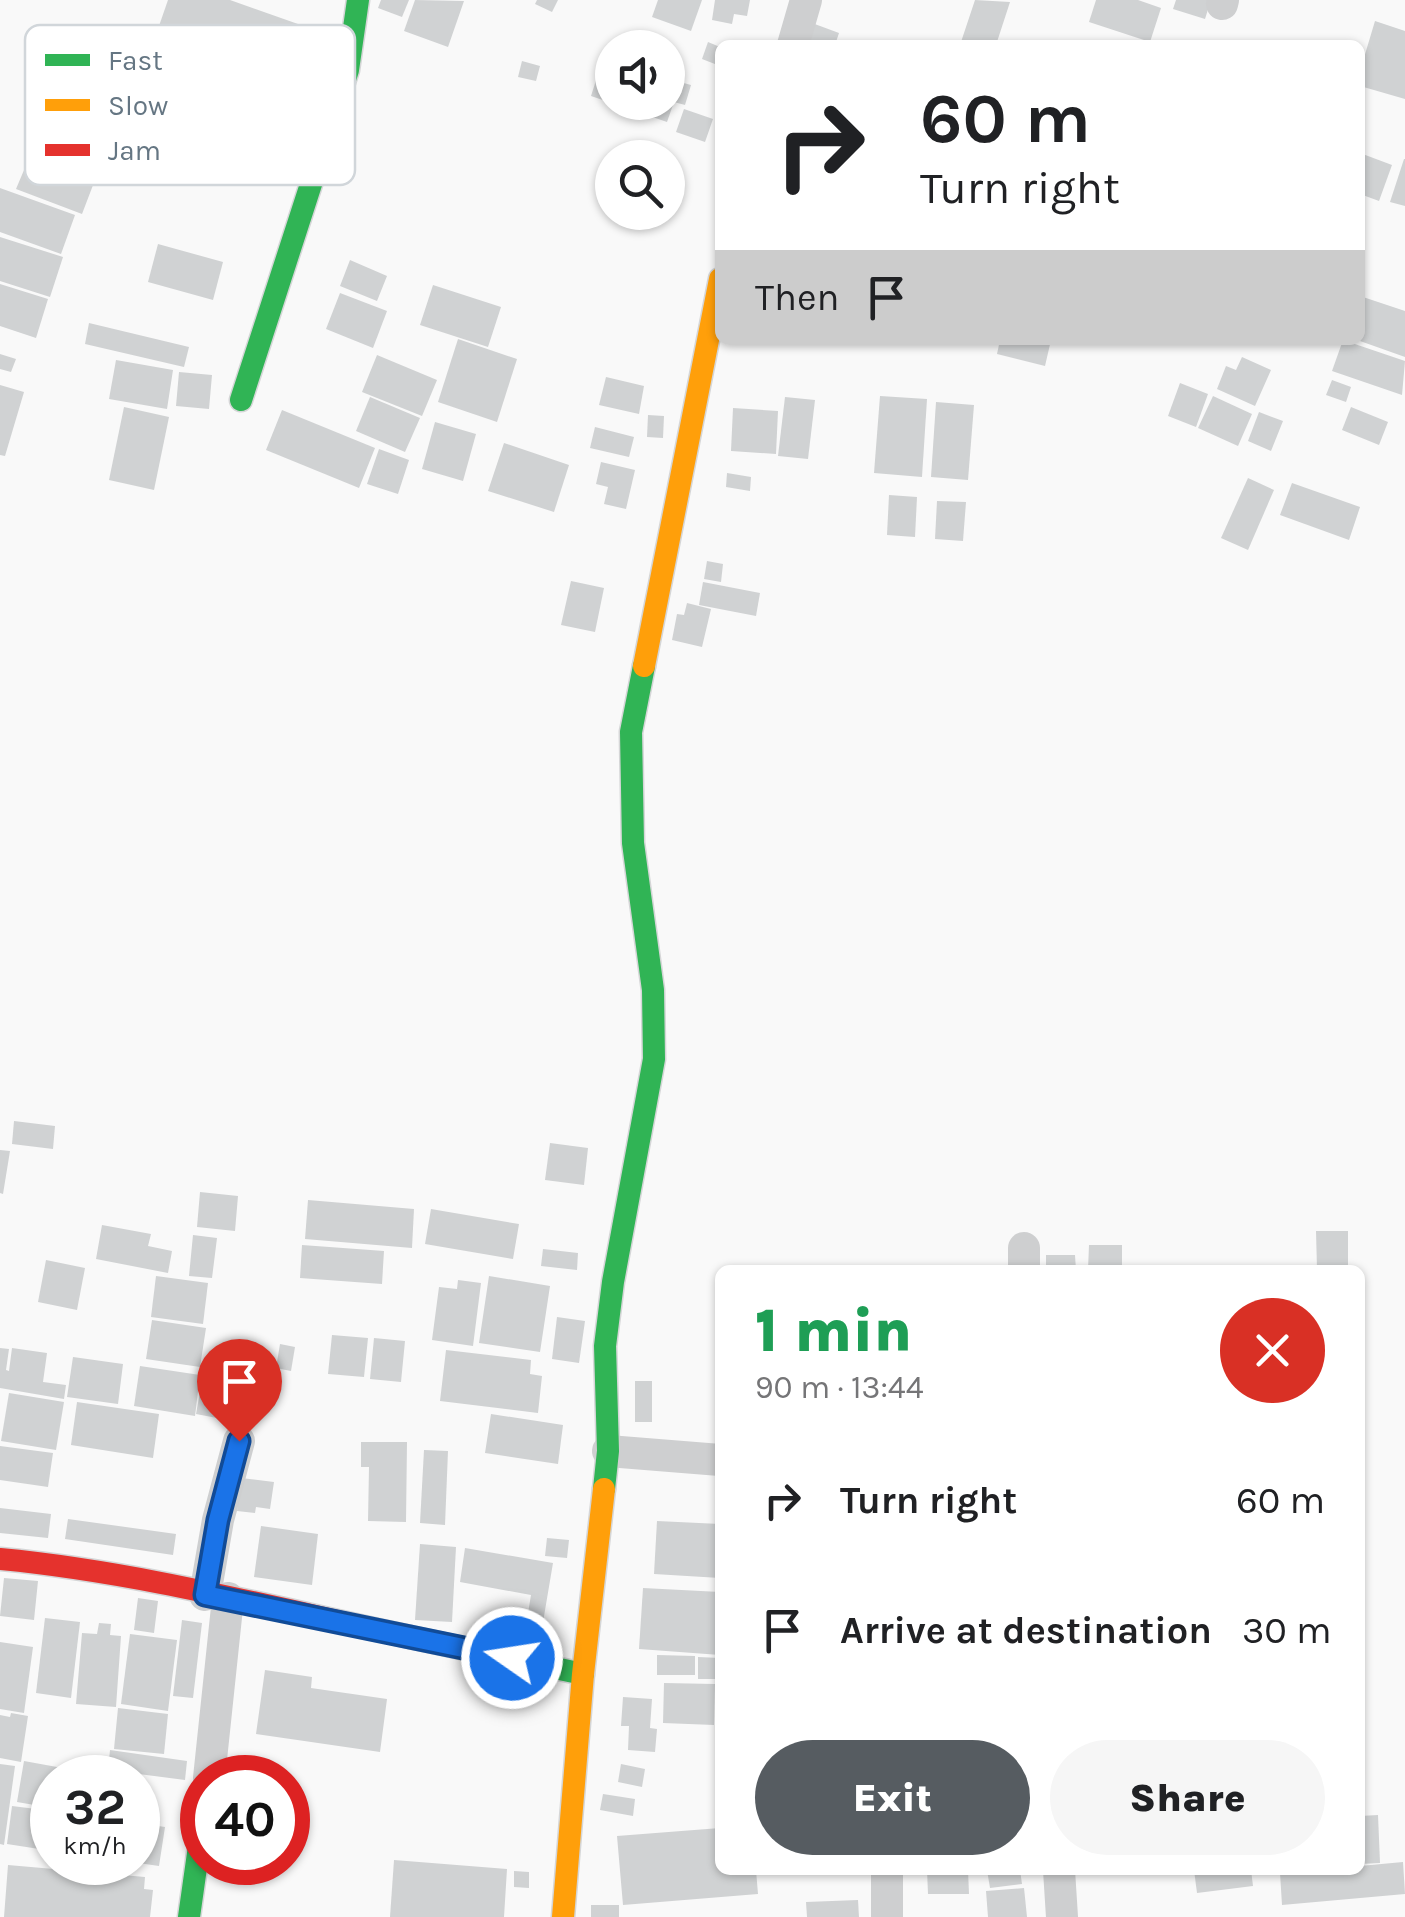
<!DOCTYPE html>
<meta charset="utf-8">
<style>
:root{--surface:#fff;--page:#f6f6f6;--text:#202124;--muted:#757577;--accent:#565c61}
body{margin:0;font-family:Karla,sans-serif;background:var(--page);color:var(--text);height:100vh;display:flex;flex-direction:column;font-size:38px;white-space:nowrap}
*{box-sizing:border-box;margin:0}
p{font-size:32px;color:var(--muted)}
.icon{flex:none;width:55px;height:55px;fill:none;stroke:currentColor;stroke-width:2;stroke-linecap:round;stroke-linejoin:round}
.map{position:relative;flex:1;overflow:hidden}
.details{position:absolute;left:715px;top:1265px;width:650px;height:610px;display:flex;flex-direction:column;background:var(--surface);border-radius:15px;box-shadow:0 2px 8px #0004}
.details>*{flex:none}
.banner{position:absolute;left:715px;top:40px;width:650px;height:305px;border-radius:15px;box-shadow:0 2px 8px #0004;background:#fff;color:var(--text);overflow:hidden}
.fabs{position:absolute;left:595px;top:30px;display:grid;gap:20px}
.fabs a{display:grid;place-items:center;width:90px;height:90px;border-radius:50%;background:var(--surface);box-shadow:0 2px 8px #0004;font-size:50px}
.speed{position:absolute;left:30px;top:1755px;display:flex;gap:20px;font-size:50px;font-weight:700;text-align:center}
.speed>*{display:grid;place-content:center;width:130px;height:130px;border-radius:50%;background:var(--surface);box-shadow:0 2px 8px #0004;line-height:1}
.speed small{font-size:25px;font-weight:400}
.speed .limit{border:15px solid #d22;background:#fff;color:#111}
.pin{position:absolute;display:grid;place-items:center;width:85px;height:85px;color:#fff;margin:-102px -42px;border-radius:50% 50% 50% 0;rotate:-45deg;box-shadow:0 0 10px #0007}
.pin .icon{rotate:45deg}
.me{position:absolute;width:110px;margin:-55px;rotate:283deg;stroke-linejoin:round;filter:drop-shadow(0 0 8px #0008)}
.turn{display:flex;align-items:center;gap:35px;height:210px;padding:0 40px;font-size:45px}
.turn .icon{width:130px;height:130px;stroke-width:2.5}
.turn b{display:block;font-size:70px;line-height:85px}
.then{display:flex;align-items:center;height:95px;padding:0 40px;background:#0003;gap:20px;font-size:38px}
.round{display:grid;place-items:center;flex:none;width:105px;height:105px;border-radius:52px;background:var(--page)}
.summary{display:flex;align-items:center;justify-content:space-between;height:170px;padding:0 40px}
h1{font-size:60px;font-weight:800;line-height:75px;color:#1e9e55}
.button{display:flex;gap:20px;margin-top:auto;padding:20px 40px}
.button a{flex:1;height:115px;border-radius:60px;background:var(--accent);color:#fff;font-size:40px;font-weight:800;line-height:115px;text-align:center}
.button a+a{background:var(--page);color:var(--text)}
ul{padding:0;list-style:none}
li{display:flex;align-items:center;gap:30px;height:130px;padding:0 40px}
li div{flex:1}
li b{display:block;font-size:38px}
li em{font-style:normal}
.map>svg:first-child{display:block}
</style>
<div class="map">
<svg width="1405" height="1917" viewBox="0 0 1405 1917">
<rect width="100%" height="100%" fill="#f9f9f9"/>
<g fill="#d0d2d3">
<path d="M 168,0 L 230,0 L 298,24 L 275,92 L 151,49 Z"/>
<path d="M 381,0 L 409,0 L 402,17 L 378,8 Z"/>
<path d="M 415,0 L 464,1 L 448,47 L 404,31 Z"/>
<path d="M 537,0 L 558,0 L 552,12 L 535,4 Z"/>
<path d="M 658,0 L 702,0 L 691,31 L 652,17 Z"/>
<path d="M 715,0 L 750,0 L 747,16 L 734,14 L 732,24 L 712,20 Z"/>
<path d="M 975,0 L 1010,2 L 996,45 L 960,45 Z"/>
<path d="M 1096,0 L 1138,0 L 1161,8 L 1150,42 L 1089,22 Z"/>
<path d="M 1176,0 L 1211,0 L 1205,19 L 1173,9 Z"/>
<path d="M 1375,21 L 1405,31 L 1405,99 L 1360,86 L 1360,71 Z"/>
<path d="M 812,23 L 839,33 L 835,45 L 805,45 Z"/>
<path d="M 708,42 L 720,47 L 720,66 L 702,59 Z"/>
<path d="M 607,46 L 612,48 L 612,102 L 668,102 L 668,66 L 684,72 L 680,82 L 691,85 L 685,105 L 674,102 L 667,122 L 591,96 Z"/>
<path d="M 522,61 L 540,66 L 536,81 L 518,77 Z"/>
<path d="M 684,109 L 713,119 L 705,142 L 676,132 Z"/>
<path d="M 49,115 L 111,138 L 82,214 L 16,189 L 24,170 L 28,172 Z"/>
<path d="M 1360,153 L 1392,165 L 1379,201 L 1360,194 Z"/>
<path d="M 1404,159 L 1405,159 L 1405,206 L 1390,202 Z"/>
<path d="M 0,188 L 75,215 L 61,254 L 0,232 Z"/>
<path d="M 0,237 L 63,257 L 50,297 L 0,281 Z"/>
<path d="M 158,244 L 223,262 L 213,300 L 148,282 Z"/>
<path d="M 350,260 L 387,276 L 377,301 L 340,286 Z"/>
<path d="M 0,284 L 48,299 L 36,338 L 0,326 Z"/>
<path d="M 433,285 L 501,307 L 488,347 L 420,325 Z"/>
<path d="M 340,293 L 387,311 L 373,348 L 326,329 Z"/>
<path d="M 1360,296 L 1405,311 L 1405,357 L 1360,341 Z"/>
<path d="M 89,323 L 189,347 L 184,367 L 85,344 Z"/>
<path d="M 458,339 L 517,359 L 497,422 L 438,402 Z"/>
<path d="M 1000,340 L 1051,340 L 1045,366 L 997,354 Z"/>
<path d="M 1343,340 L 1405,361 L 1402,395 L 1332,371 Z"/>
<path d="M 0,354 L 16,359 L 11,372 L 0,369 Z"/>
<path d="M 377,355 L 437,380 L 422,416 L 362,392 Z"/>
<path d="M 1242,357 L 1271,370 L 1255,406 L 1217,389 L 1226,366 L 1236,370 Z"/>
<path d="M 116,360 L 173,370 L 167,409 L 109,399 Z"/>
<path d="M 179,372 L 212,375 L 209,409 L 176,406 Z"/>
<path d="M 606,377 L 644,386 L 639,414 L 599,405 Z"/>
<path d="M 1332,380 L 1351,387 L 1346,402 L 1326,395 Z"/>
<path d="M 1180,383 L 1208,394 L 1196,427 L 1168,416 Z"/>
<path d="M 0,385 L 24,392 L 5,456 L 0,455 Z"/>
<path d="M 880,396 L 927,399 L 922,477 L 874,473 Z"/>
<path d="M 1213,396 L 1252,414 L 1238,446 L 1198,428 Z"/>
<path d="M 370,397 L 420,418 L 405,452 L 356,431 Z"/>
<path d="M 785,397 L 815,400 L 808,459 L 778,456 Z"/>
<path d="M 936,402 L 974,405 L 968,480 L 931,477 Z"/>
<path d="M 124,407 L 169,417 L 154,490 L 109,480 Z"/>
<path d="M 1351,407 L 1388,422 L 1379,445 L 1342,430 Z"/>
<path d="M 733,408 L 778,411 L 776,454 L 731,451 Z"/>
<path d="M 282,410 L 375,448 L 359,488 L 266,450 Z"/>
<path d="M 1259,412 L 1283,421 L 1271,451 L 1248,441 Z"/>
<path d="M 648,415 L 664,416 L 663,438 L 647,437 Z"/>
<path d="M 435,422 L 476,434 L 463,481 L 422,469 Z"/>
<path d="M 595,427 L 634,437 L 629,457 L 590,448 Z"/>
<path d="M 504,443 L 569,465 L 554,512 L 488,491 Z"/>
<path d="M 379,449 L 409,460 L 398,494 L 367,484 Z"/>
<path d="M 601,462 L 635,470 L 626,509 L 604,504 L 608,487 L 596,484 Z"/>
<path d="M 727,473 L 751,477 L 750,491 L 726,487 Z"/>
<path d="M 1248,478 L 1274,490 L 1248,550 L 1221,538 Z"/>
<path d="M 1292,483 L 1360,507 L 1349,540 L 1280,515 Z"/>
<path d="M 889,495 L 917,497 L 915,537 L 887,535 Z"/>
<path d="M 937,501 L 966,502 L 963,541 L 935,539 Z"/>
<path d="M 707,561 L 723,564 L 721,582 L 704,579 Z"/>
<path d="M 571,581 L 604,588 L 595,632 L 561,625 Z"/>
<path d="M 703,582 L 760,593 L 756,616 L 699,605 Z"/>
<path d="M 687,603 L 711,609 L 702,647 L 672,640 L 677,614 L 684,615 Z"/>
<path d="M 14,1121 L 55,1126 L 53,1149 L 12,1144 Z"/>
<path d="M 550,1143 L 588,1148 L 584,1185 L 545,1180 Z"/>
<path d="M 0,1150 L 10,1151 L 3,1194 L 0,1193 Z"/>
<path d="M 200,1192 L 238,1196 L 235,1231 L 197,1227 Z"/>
<path d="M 308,1200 L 414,1209 L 412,1248 L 305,1239 Z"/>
<path d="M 431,1209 L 519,1224 L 513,1259 L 425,1244 Z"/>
<path d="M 102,1225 L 151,1234 L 148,1246 L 172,1251 L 168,1273 L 96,1259 Z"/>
<path d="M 1316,1231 L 1348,1231 L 1348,1269 L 1317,1269 Z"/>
<path d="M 193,1235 L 217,1238 L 212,1278 L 189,1276 Z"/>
<path d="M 302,1245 L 384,1251 L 382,1284 L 300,1278 Z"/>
<path d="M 1089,1245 L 1122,1245 L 1122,1270 L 1088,1270 Z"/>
<path d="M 543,1249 L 578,1253 L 577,1270 L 541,1266 Z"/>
<path d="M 1046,1255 L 1075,1255 L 1076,1270 L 1046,1270 Z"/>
<path d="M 46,1260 L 85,1268 L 77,1310 L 38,1302 Z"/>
<path d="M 156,1276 L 208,1283 L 203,1324 L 151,1317 Z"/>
<path d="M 489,1276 L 550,1286 L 540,1352 L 479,1343 Z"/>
<path d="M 458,1280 L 481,1283 L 473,1346 L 432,1340 L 439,1287 L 457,1289 Z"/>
<path d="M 557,1317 L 585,1321 L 579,1363 L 552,1359 Z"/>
<path d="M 152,1320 L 206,1328 L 200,1367 L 146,1359 Z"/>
<path d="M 332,1335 L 368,1338 L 364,1377 L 328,1374 Z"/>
<path d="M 374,1338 L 405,1341 L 401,1382 L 370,1379 Z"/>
<path d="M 280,1344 L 295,1347 L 291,1371 L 276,1368 Z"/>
<path d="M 0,1348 L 9,1349 L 6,1370 L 9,1371 L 12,1348 L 47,1353 L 43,1382 L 66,1385 L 64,1399 L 0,1388 Z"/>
<path d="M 446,1350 L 531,1360 L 530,1374 L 542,1376 L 538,1413 L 440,1401 Z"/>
<path d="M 73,1357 L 123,1364 L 118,1404 L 67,1397 Z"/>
<path d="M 140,1366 L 200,1375 L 195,1416 L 134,1406 Z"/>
<path d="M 204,1370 L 225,1373 L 217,1418 L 196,1414 Z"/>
<rect x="635" y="1381" width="17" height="41"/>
<path d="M 9,1393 L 64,1402 L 56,1450 L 1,1441 Z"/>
<path d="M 77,1402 L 159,1414 L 153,1458 L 71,1445 Z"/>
<path d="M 491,1414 L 563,1425 L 558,1464 L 485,1453 Z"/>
<path d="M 361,1442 L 407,1442 L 406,1522 L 368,1521 L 369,1467 L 361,1467 Z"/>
<path d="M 0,1446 L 53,1453 L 48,1487 L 0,1480 Z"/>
<path d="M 424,1450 L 448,1451 L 445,1525 L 420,1523 Z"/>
<path d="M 241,1478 L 274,1482 L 270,1509 L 256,1507 L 255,1513 L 237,1511 Z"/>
<path d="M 0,1508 L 51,1514 L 48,1538 L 0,1533 Z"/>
<path d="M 68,1519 L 176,1534 L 173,1555 L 65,1539 Z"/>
<path d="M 657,1521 L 720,1524 L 720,1578 L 654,1574 Z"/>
<path d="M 261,1526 L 318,1534 L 312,1585 L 254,1577 Z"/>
<path d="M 547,1538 L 569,1540 L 567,1558 L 545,1556 Z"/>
<path d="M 420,1544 L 456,1547 L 452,1622 L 415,1620 Z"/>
<path d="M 465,1548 L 553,1563 L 542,1628 L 526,1625 L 531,1595 L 460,1582 Z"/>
<path d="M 4,1578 L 38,1581 L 34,1620 L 0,1616 Z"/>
<rect x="1360" y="1583" width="4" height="42"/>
<path d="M 643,1588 L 720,1592 L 720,1655 L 639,1649 Z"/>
<path d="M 138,1598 L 158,1601 L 154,1633 L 134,1630 Z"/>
<path d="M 45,1618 L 80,1622 L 71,1698 L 36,1693 Z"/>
<path d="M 182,1620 L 202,1623 L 193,1698 L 173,1696 Z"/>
<path d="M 99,1623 L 111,1624 L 110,1635 L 121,1636 L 116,1707 L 76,1704 L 82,1633 L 97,1634 Z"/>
<path d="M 130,1634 L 177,1640 L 168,1711 L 121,1704 Z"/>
<path d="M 0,1642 L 33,1647 L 24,1713 L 0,1709 Z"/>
<path d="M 657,1655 L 695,1656 L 695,1675 L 657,1675 Z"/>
<path d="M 698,1657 L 720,1658 L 720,1679 L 698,1679 Z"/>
<path d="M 265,1670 L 312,1677 L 311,1688 L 387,1699 L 380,1752 L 256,1734 Z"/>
<path d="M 664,1683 L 715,1684 L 714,1725 L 663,1723 Z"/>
<path d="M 623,1697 L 652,1699 L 650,1728 L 657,1729 L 655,1752 L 628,1750 L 629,1726 L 621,1726 Z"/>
<path d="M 118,1708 L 168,1714 L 164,1754 L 114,1749 Z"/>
<path d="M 11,1713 L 28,1716 L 21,1762 L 0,1758 L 0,1715 L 10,1717 Z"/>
<path d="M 110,1750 L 187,1761 L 185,1780 L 108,1770 Z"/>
<path d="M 24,1761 L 90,1773 L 90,1778 L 52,1778 L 52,1808 L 17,1802 Z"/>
<path d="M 0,1764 L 15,1766 L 4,1845 L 0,1844 Z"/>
<path d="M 621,1764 L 645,1769 L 642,1787 L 618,1782 Z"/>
<path d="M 603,1794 L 635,1799 L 633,1816 L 600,1810 Z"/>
<path d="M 12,1806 L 52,1811 L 52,1851 L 7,1844 Z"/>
<path d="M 1378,1815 L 1380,1863 L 1360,1864 L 1360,1816 Z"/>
<path d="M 138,1823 L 165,1827 L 159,1866 L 138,1863 Z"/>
<path d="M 720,1828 L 720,1870 L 756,1870 L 758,1894 L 623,1905 L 617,1836 Z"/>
<path d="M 394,1860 L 507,1869 L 504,1917 L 390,1917 Z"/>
<path d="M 1403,1862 L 1405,1894 L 1282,1905 L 1280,1873 L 1360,1870 L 1360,1866 Z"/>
<path d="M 8,1865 L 145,1877 L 144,1889 L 153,1890 L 150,1917 L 4,1917 Z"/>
<path d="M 927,1870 L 968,1870 L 969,1894 L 928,1894 Z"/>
<path d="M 987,1870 L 1020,1870 L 1022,1884 L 990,1888 Z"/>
<path d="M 1194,1870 L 1251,1870 L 1253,1886 L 1197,1893 Z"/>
<path d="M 514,1871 L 529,1872 L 529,1888 L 514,1887 Z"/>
<path d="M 1024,1888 L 1027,1917 L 988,1917 L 986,1891 Z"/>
<path d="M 858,1900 L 859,1917 L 807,1917 L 806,1902 Z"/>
<rect x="591" y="1905" width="28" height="12"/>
</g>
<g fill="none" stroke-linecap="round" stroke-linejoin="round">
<g stroke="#d5d6d7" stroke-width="25">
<g id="fast">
<path d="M 241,400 L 348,70 L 358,0"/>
<path d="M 604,1489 L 608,1451 L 605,1346 L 613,1282 L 654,1059 L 653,990 L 633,843 L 631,732 L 644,666"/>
<path d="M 410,1637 L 583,1674"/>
<path d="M 189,1917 L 202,1825"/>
</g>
</g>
<g stroke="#d5d6d7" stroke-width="25">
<g id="slow">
<path d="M 644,666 L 720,279"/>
<path d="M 563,1917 L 583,1674 L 604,1489"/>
</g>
</g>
<g stroke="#d5d6d7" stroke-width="25">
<path id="jam" d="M 0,1559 C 138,1572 275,1608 410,1637"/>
</g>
<g stroke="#cecfd0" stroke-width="32">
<path d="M 1222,4 L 1223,0"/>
<path d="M 793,45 L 806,0"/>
<path d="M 1024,1270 L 1024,1248"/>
<path d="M 608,1451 L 720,1460"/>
<path d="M 205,1595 L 218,1520 L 239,1441"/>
<path d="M 209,1778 L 228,1598"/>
<path d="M 1059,1870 L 1062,1917"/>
<path d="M 887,1917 L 887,1874"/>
</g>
<use href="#fast" stroke="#30b455" stroke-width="22"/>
<use href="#slow" stroke="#ff9f0a" stroke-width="22"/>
<use href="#jam" stroke="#e5322d" stroke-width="22"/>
</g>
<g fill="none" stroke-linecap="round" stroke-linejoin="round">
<g stroke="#114b97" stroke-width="25">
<path id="route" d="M 239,1441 L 218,1520 L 205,1595 L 512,1658"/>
</g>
<use href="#route" stroke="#1a73e8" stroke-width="18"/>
</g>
<rect x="25" y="25" width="330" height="160" rx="15" fill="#fff" stroke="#d1d6da" stroke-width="2.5"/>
<rect x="45" y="54" width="45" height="12" fill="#30b455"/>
<rect x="45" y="99" width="45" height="12" fill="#ff9f0a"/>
<rect x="45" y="144" width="45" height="12" fill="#e5322d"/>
<g font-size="28" fill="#657683">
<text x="108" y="70">Fast</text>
<text x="108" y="115">Slow</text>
<text x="108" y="160">Jam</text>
</g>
</svg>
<div class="fabs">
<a><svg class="icon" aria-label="sound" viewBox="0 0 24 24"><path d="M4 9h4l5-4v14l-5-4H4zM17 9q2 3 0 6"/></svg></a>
<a><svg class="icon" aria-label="search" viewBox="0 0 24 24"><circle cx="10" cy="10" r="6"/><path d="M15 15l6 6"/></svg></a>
</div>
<div class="speed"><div>32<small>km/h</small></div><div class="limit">40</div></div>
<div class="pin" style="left:239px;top:1441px;background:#d93025"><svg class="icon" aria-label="arrive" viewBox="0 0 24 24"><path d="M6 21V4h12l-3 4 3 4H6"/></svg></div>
<svg class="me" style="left:512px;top:1658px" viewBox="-20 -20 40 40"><circle r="17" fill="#1a73e8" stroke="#fff" stroke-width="3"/><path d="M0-11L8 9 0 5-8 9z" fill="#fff"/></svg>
<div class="banner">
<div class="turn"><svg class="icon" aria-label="right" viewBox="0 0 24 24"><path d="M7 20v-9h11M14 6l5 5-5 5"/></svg><div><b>60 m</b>Turn right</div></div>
<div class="then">Then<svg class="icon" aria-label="arrive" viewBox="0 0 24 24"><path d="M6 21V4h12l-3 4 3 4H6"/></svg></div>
</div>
<section class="details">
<div class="summary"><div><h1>1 min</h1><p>90 m · 13:44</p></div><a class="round" style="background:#d93025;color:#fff"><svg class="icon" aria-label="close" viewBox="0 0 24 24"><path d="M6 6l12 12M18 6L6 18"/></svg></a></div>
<ul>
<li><svg class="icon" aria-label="right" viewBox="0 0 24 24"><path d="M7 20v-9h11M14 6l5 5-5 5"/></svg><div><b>Turn right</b></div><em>60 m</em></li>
<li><svg class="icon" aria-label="arrive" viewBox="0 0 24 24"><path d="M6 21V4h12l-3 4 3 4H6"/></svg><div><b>Arrive at destination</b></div><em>30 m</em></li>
</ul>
<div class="button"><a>Exit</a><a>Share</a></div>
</section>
</div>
